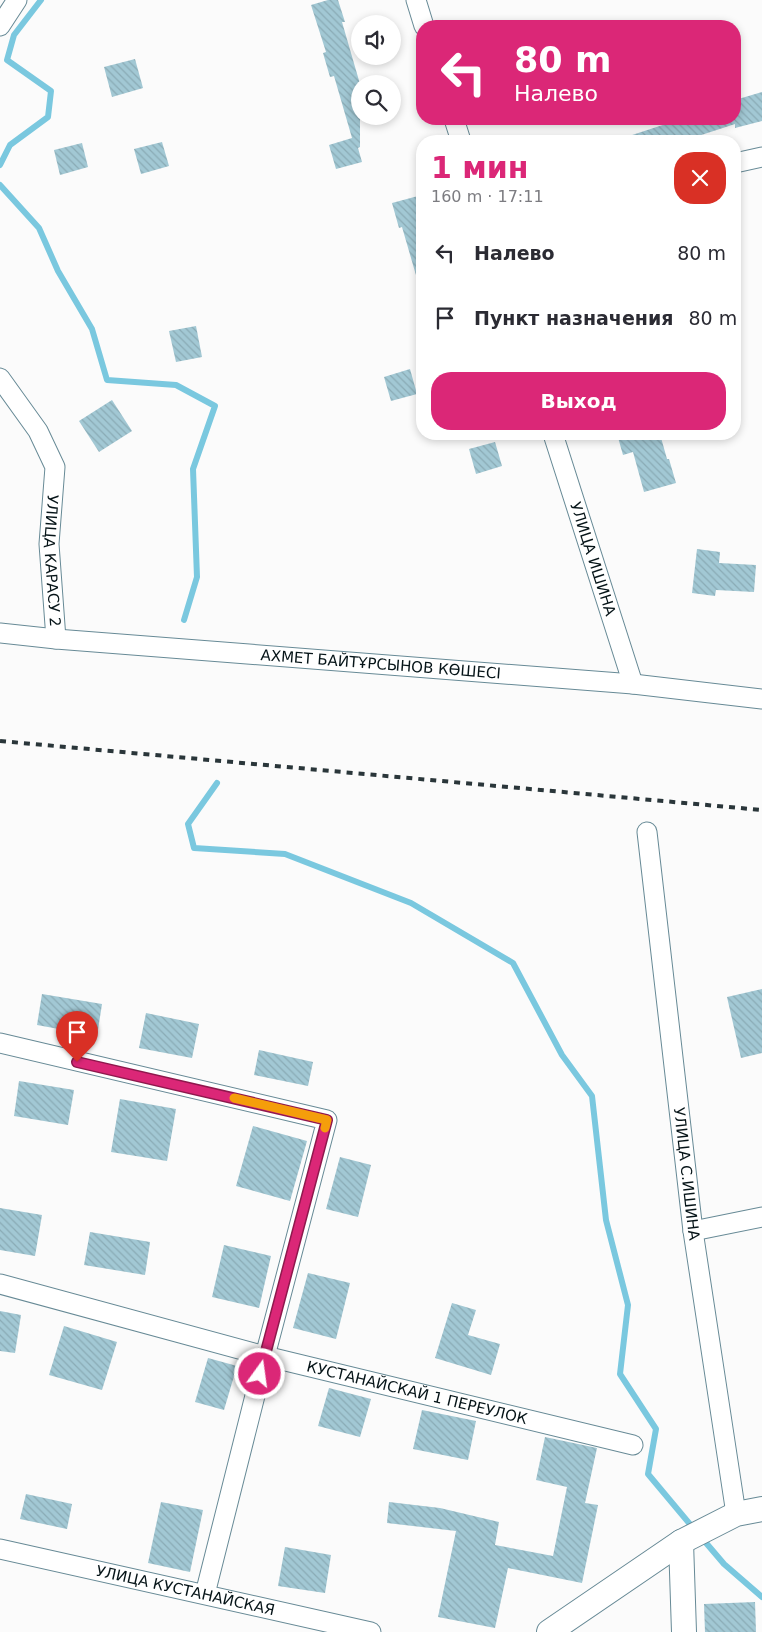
<!DOCTYPE html>
<html lang="ru">
<meta charset="utf-8">
<style>
:root{--surface:#fff;--page:#f2f2f3;--text:#2b2b33;--muted:#7c7c81;--accent:#db2777}
body{margin:0;font-family:"DejaVu Sans",sans-serif;background:var(--page);color:var(--text);height:100vh;display:flex;flex-direction:column;font-size:19px;white-space:nowrap}
*{box-sizing:border-box;margin:0}
p{font-size:16px;color:var(--muted)}
.icon{flex:none;width:28px;height:28px;fill:none;stroke:currentColor;stroke-width:2;stroke-linecap:round;stroke-linejoin:round}
.map{position:relative;flex:1;overflow:hidden}
.panel{position:absolute;left:416px;top:135px;width:325px;height:305px;display:flex;flex-direction:column;background:var(--surface);border-radius:20px;box-shadow:0 2px 8px #0003}
.panel>*{flex:none}
.guide{position:absolute;left:416px;top:20px;width:325px;height:105px;border-radius:20px;box-shadow:0 2px 8px #0003;background:#db2777;color:#fff;overflow:hidden}
.fabs{position:absolute;left:351px;top:15px;display:grid;gap:10px}
.fabs a{display:grid;place-items:center;width:50px;height:50px;border-radius:50%;background:var(--surface);box-shadow:0 2px 8px #0003;font-size:25px}
.pin{position:absolute;display:grid;place-items:center;width:42px;height:42px;color:#fff;margin:-51px -21px;border-radius:50% 50% 50% 0;rotate:-45deg;box-shadow:0 0 5px #0007}
.pin .icon{rotate:45deg}
.me{position:absolute;width:55px;margin:-28px;rotate:14deg;stroke-linejoin:round;filter:drop-shadow(0 0 4px #0008)}
.turn{display:flex;align-items:center;gap:18px;height:105px;padding:0 15px;font-size:22px}
.turn .icon{width:65px;height:65px;stroke-width:2.5}
.turn b{display:block;font-size:35px;line-height:42px}
.round{display:grid;place-items:center;flex:none;width:52px;height:52px;border-radius:20px;background:var(--page)}
.head{display:flex;align-items:center;justify-content:space-between;height:85px;padding:0 15px}
h1{font-size:30px;font-weight:800;line-height:38px;color:var(--accent)}
.cta{display:flex;gap:10px;margin-top:auto;padding:10px 15px}
.cta a{flex:1;height:58px;border-radius:20px;background:var(--accent);color:#fff;font-size:20px;font-weight:800;line-height:58px;text-align:center}
ul{padding:0;list-style:none}
li{display:flex;align-items:center;gap:15px;height:65px;padding:0 15px}
li div{flex:1}
li b{display:block;font-size:19px}
li em{font-style:normal}
.map>svg:first-child{display:block}
</style>
<div class="map">
<svg width="762" height="1632" viewBox="0 0 762 1632">
<defs>
<pattern id="building-back-hatch" width="6" height="6" patternUnits="userSpaceOnUse" patternTransform="scale(1.25)"><rect width="6" height="6" fill="#a2c8d4"/><path d="M-1 5l2 2M0 0l6 6M5-1l2 2" fill="none" stroke="#8aabb5"/></pattern>
</defs>
<rect width="100%" height="100%" fill="#fbfbfb"/>
<g fill="none" stroke-linecap="round" stroke-linejoin="round">
<g stroke="#7ac8df" stroke-width="6">
<path d="M 0,165 L 10,145 L 48,117 L 51,91 L 7,60 L 14,35 L 41,0"/>
<path d="M 0,185 L 39,228 L 58,271 L 92,329 L 107,380 L 176,385 L 215,406 L 193,469 L 197,577 L 184,620"/>
<path d="M 217,783 L 188,824 L 194,848 L 285,854 L 411,903 L 513,963 L 562,1055 L 592,1096 L 606,1220 L 628,1305 L 620,1374 L 656,1429 L 648,1474 L 694,1529"/>
<path d="M 701,1537 L 724,1564 L 762,1597"/>
</g>
</g>
<g fill="url(#building-back-hatch)">
<path d="M 328,0 L 338,0 L 345,22 L 342,22 L 360,84 L 360,147 L 358,148 L 362,162 L 336,169 L 329,145 L 352,138 L 334,76 L 330,77 L 323,53 L 326,52 L 311,5 Z"/>
<path d="M 135,59 L 143,88 L 112,97 L 104,67 Z"/>
<path d="M 762,92 L 762,121 L 735,128 L 735,124 L 683,141 L 623,141 L 623,138 L 681,119 L 735,119 L 735,100 Z"/>
<path d="M 162,142 L 169,166 L 141,174 L 134,149 Z"/>
<path d="M 82,143 L 88,167 L 60,175 L 54,150 Z"/>
<path d="M 418,196 L 422,213 L 422,282 L 418,282 L 402,227 L 399,228 L 392,203 Z"/>
<path d="M 196,326 L 202,357 L 176,362 L 169,331 Z"/>
<path d="M 410,369 L 417,394 L 391,401 L 384,377 Z"/>
<path d="M 112,400 L 132,431 L 99,452 L 79,421 Z"/>
<path d="M 617,434 L 660,434 L 667,459 L 669,459 L 676,483 L 644,492 L 633,452 L 623,455 Z"/>
<path d="M 495,442 L 502,466 L 476,474 L 469,449 Z"/>
<path d="M 697,549 L 720,552 L 719,563 L 756,565 L 754,592 L 716,590 L 715,596 L 692,593 Z"/>
<path d="M 762,989 L 762,1053 L 741,1058 L 727,997 Z"/>
<path d="M 42,994 L 102,1004 L 97,1036 L 37,1025 Z"/>
<path d="M 146,1013 L 199,1024 L 192,1058 L 139,1048 Z"/>
<path d="M 259,1050 L 313,1062 L 308,1086 L 254,1075 Z"/>
<path d="M 19,1081 L 74,1090 L 68,1125 L 14,1116 Z"/>
<path d="M 120,1099 L 176,1109 L 167,1161 L 111,1152 Z"/>
<path d="M 253,1126 L 307,1141 L 290,1201 L 236,1186 Z"/>
<path d="M 340,1157 L 371,1165 L 358,1217 L 326,1209 Z"/>
<path d="M 0,1208 L 42,1215 L 35,1256 L 0,1250 Z"/>
<path d="M 90,1232 L 150,1242 L 145,1275 L 84,1265 Z"/>
<path d="M 224,1245 L 271,1256 L 259,1308 L 212,1297 Z"/>
<path d="M 308,1273 L 350,1283 L 336,1339 L 293,1328 Z"/>
<path d="M 452,1303 L 476,1310 L 468,1335 L 500,1344 L 491,1375 L 435,1358 Z"/>
<path d="M 0,1311 L 21,1315 L 15,1353 L 0,1351 Z"/>
<path d="M 64,1326 L 117,1342 L 102,1390 L 49,1375 Z"/>
<path d="M 208,1358 L 237,1366 L 224,1410 L 195,1402 Z"/>
<path d="M 329,1388 L 371,1399 L 360,1437 L 318,1426 Z"/>
<path d="M 422,1410 L 476,1421 L 468,1460 L 413,1449 Z"/>
<path d="M 545,1437 L 597,1448 L 585,1503 L 598,1505 L 582,1583 L 508,1568 L 495,1628 L 438,1617 L 456,1531 L 387,1523 L 389,1502 L 440,1508 L 499,1522 L 495,1545 L 553,1556 L 567,1487 L 536,1480 Z"/>
<path d="M 26,1494 L 72,1504 L 67,1529 L 20,1519 Z"/>
<path d="M 161,1502 L 203,1510 L 190,1572 L 148,1563 Z"/>
<path d="M 285,1547 L 331,1555 L 325,1593 L 278,1586 Z"/>
<path d="M 755,1602 L 756,1632 L 705,1632 L 704,1604 Z"/>
</g>
<g fill="none" stroke-linecap="round" stroke-linejoin="round">
<g stroke="#678a96" stroke-width="21">
<g id="minor">
<path d="M 416,0 L 424,26"/>
<path d="M 0,26 L 17,0"/>
<path d="M 454,119 L 461,141"/>
<path d="M 735,163 L 762,157"/>
<path id="s1" d="M 0,378 L 38,431 L 55,467 L 49,544 L 56,639"/>
<path id="s2" d="M 553,434 L 633,684"/>
<path id="s3" d="M 0,633 L 56,639 L 633,684 L 762,699"/>
<path id="s4" d="M 647,832 L 693,1231 L 736,1514"/>
<path d="M 0,1043 L 327,1120 L 265,1356 L 205,1594"/>
<path d="M 693,1231 L 762,1217"/>
<path id="s5" d="M 0,1284 L 265,1356 L 633,1445"/>
<path id="s6" d="M 0,1549 L 371,1632"/>
</g>
</g>
<g stroke="#678a96" stroke-width="26">
<g id="tertiary">
<path d="M 681,1542 L 684,1632"/>
<path d="M 549,1632 L 681,1542 L 736,1514 L 762,1509"/>
</g>
</g>
<use href="#minor" stroke="#fff" stroke-width="19"/>
<use href="#tertiary" stroke="#fff" stroke-width="24"/>
<path stroke="#2a363a" stroke-width="4" stroke-dasharray="6 6" stroke-linecap="butt" d="M 0,741 L 762,810"/>
</g>
<g fill="none" stroke-linecap="round" stroke-linejoin="round">
<g stroke="#8e194d" stroke-width="12">
<path id="route" d="M 77,1062 L 327,1120 L 260,1374"/>
</g>
<use href="#route" stroke="#db2777" stroke-width="9"/>
<path stroke="#f59e0b" stroke-width="9" d="M 234,1098 L 327,1120 L 325,1128"/>
</g>
<g text-anchor="middle" dominant-baseline="central" stroke-width="4" stroke-linejoin="round" paint-order="stroke">
<g font-size="15" fill="#061418" stroke="#fff">
<text stroke="none"><textPath href="#s2" startOffset="131">УЛИЦА ИШИНА</textPath></text>
<text stroke="none"><textPath href="#s1" startOffset="199">УЛИЦА КАРАСУ 2</textPath></text>
<text stroke="none"><textPath href="#s3" startOffset="382">АХМЕТ БАЙТҰРСЫНОВ КӨШЕСІ</textPath></text>
<text stroke="none"><textPath href="#s4" startOffset="344">УЛИЦА С.ИШИНА</textPath></text>
<text stroke="none"><textPath href="#s5" startOffset="431">КУСТАНАЙСКАЙ 1 ПЕРЕУЛОК</textPath></text>
<text stroke="none"><textPath href="#s6" startOffset="190">УЛИЦА КУСТАНАЙСКАЯ</textPath></text>
</g>
</g>
</svg>
<div class="fabs">
<a><svg class="icon" aria-label="sound" viewBox="0 0 24 24"><path d="M4 9h4l5-4v14l-5-4H4zM17 9q2 3 0 6"/></svg></a>
<a><svg class="icon" aria-label="search" viewBox="0 0 24 24"><circle cx="10" cy="10" r="6"/><path d="M15 15l6 6"/></svg></a>
</div>
<div class="pin" style="left:77px;top:1062px;background:#d93025"><svg class="icon" aria-label="arrive" viewBox="0 0 24 24"><path d="M6 21V4h12l-3 4 3 4H6"/></svg></div>
<svg class="me" style="left:260px;top:1374px" viewBox="-20 -20 40 40"><circle r="17" fill="#db2777" stroke="#fff" stroke-width="3"/><path d="M0-11L8 9 0 5-8 9z" fill="#fff"/></svg>
<div class="guide">
<div class="turn"><svg class="icon" aria-label="left" viewBox="0 0 24 24"><path d="M17 20v-9H6M10 6l-5 5 5 5"/></svg><div><b>80 m</b>Налево</div></div>
</div>
<section class="panel">
<div class="head"><div><h1>1 мин</h1><p>160 m · 17:11</p></div><a class="round" style="background:#d93025;color:#fff"><svg class="icon" aria-label="close" viewBox="0 0 24 24"><path d="M6 6l12 12M18 6L6 18"/></svg></a></div>
<ul>
<li><svg class="icon" aria-label="left" viewBox="0 0 24 24"><path d="M17 20v-9H6M10 6l-5 5 5 5"/></svg><div><b>Налево</b></div><em>80 m</em></li>
<li><svg class="icon" aria-label="arrive" viewBox="0 0 24 24"><path d="M6 21V4h12l-3 4 3 4H6"/></svg><div><b>Пункт назначения</b></div><em>80 m</em></li>
</ul>
<div class="cta"><a>Выход</a></div>
</section>
</div>
